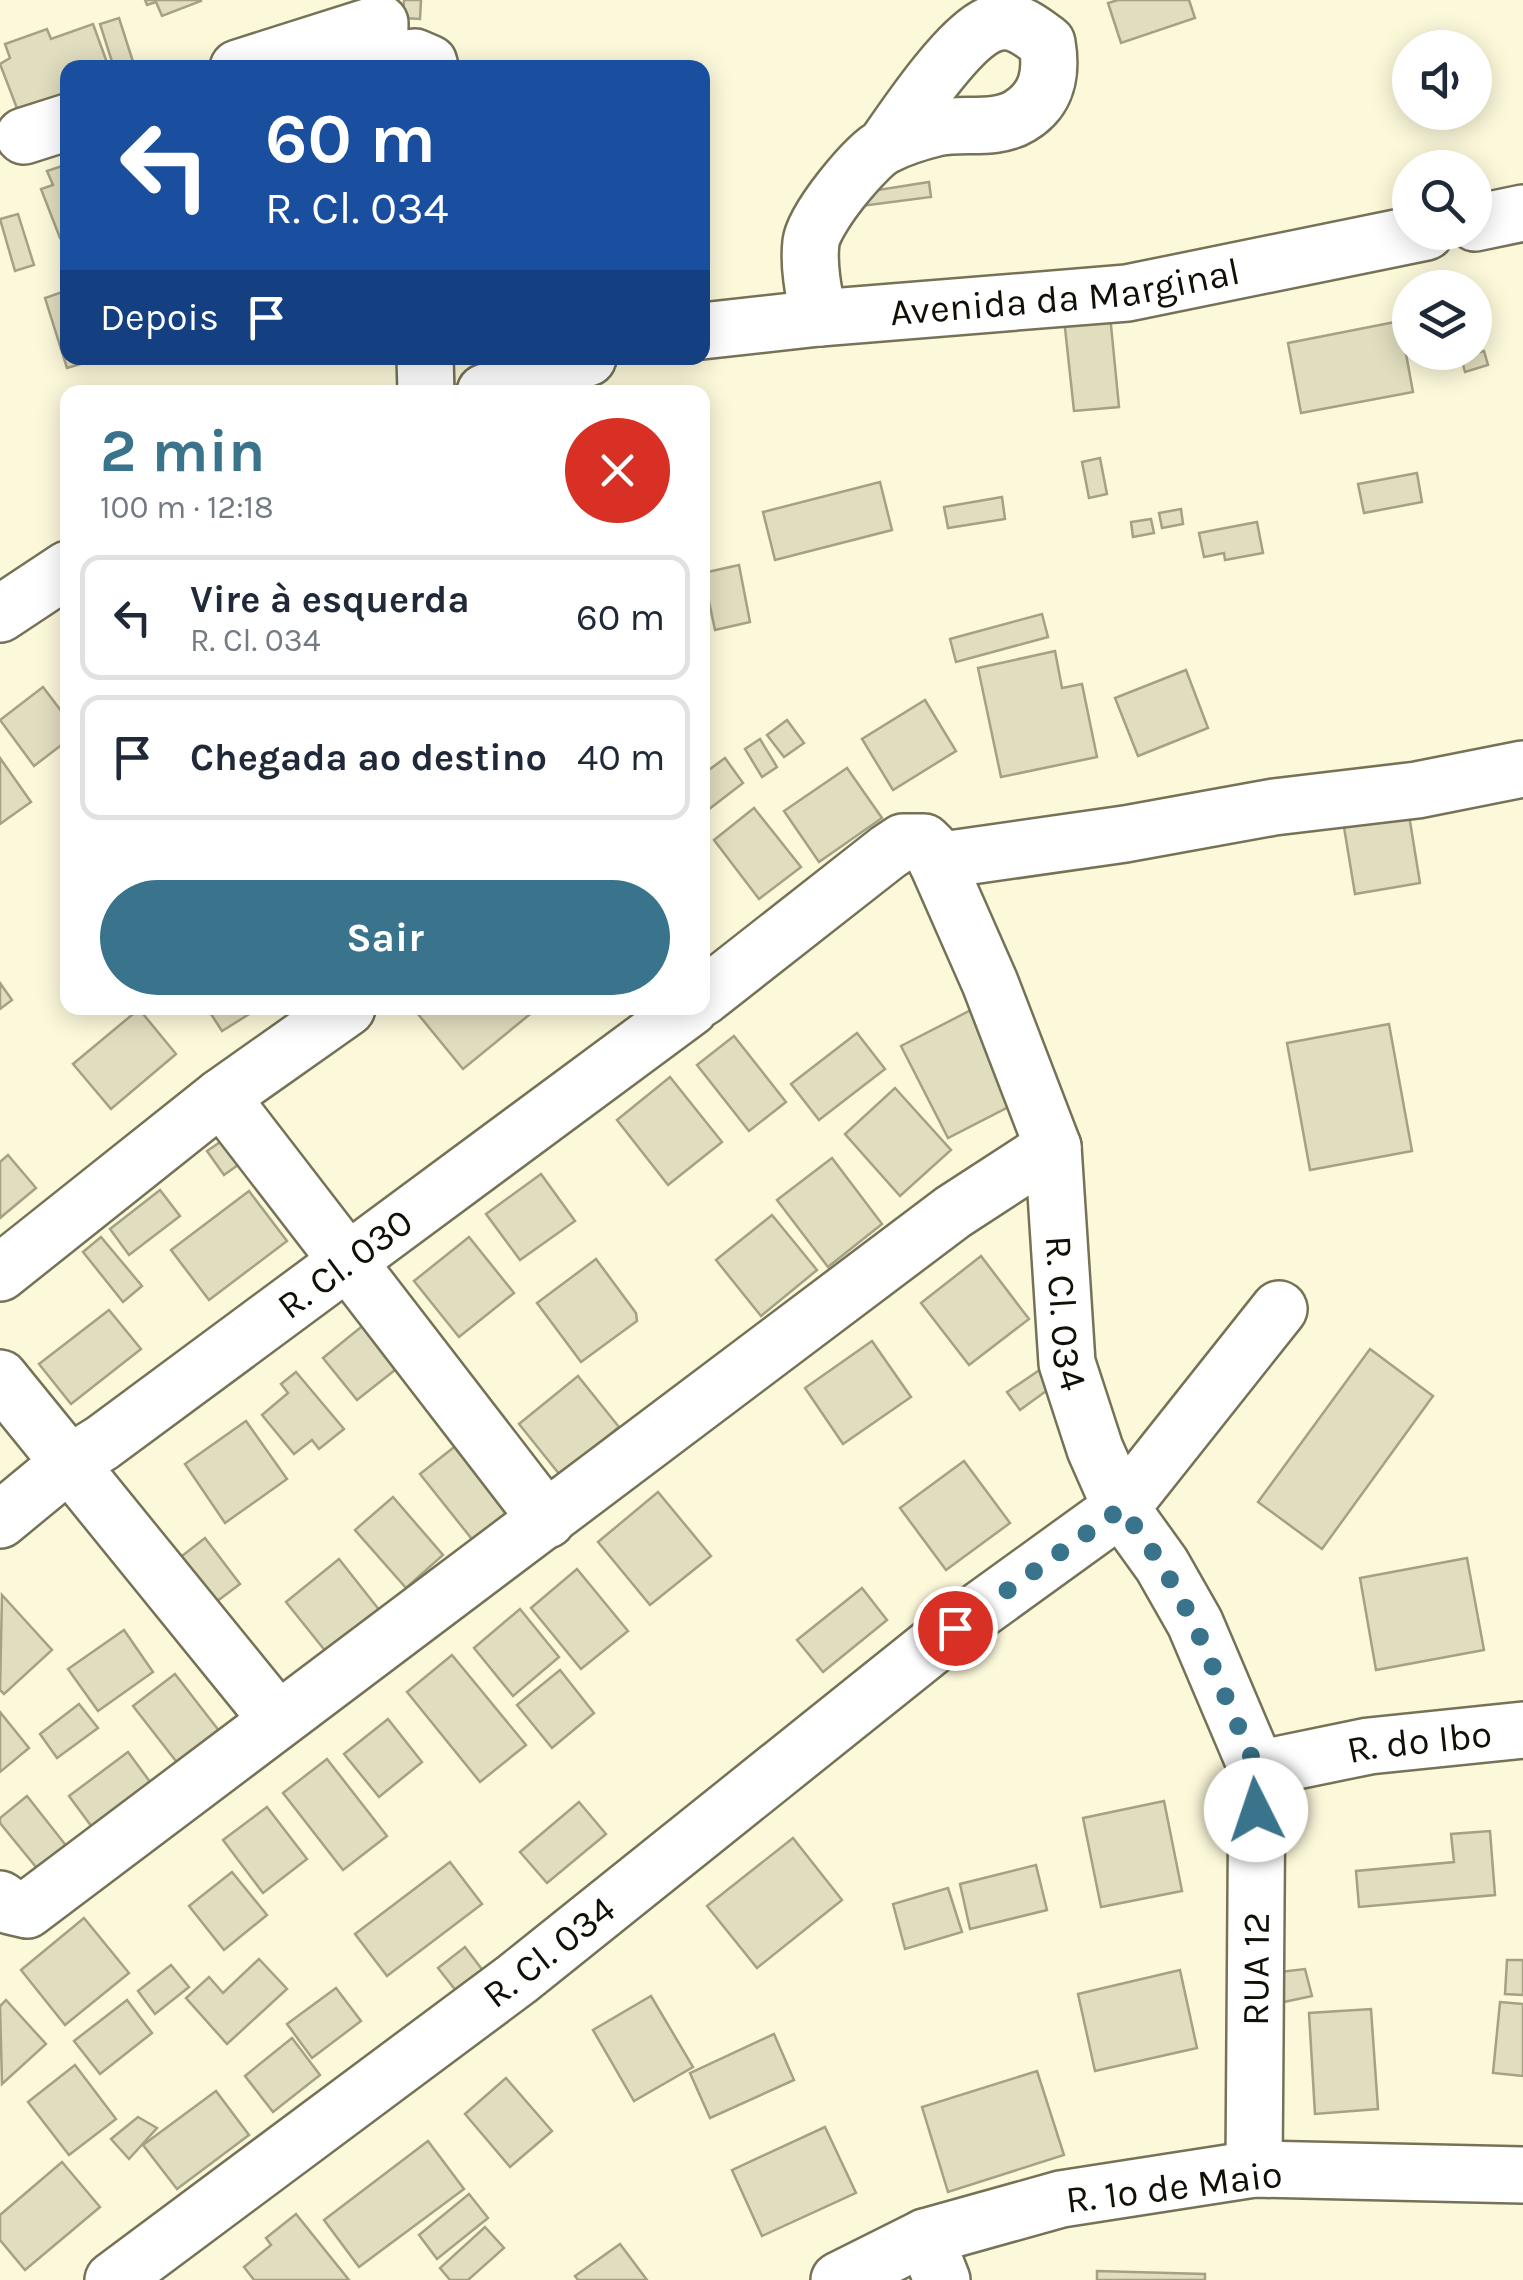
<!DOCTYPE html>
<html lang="pt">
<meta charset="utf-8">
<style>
:root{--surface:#fff;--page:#f6f6f7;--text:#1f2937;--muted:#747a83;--line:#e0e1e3;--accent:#39748c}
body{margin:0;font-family:Karla,sans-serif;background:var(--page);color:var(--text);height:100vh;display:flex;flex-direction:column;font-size:38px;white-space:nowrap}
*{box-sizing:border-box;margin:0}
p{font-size:32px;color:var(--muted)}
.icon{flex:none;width:55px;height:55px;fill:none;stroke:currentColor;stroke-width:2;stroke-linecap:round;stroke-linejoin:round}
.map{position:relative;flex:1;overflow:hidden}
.drawer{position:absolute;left:60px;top:385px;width:650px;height:630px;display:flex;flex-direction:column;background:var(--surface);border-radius:20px;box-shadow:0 5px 25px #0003}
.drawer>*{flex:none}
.banner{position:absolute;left:60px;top:60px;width:650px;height:305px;border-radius:20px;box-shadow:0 5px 25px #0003;background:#1a4fa0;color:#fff;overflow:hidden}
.fabs{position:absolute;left:1392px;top:30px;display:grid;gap:20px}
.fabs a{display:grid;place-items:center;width:100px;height:100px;border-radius:50%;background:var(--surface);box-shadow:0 5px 25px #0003;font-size:50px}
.pin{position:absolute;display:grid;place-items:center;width:85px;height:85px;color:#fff;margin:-42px;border:5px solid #fff;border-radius:50%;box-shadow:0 2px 10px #0007}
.me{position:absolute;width:110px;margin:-55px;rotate:356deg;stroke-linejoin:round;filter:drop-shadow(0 0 8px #0008)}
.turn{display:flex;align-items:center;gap:35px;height:210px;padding:0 40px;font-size:45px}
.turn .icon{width:130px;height:130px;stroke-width:2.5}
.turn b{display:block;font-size:70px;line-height:85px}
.then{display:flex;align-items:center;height:95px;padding:0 40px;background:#0003;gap:20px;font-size:38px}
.round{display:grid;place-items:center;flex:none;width:105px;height:105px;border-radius:52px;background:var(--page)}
.headline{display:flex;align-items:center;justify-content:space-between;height:170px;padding:0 40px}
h1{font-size:60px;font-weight:700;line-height:75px;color:var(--accent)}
.button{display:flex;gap:20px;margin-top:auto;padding:20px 40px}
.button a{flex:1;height:115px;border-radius:60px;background:var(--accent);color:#fff;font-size:40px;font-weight:700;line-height:115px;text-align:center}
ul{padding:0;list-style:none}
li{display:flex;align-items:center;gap:30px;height:125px;margin:0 20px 15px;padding:0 20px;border:5px solid var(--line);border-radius:20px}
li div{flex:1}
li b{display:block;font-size:38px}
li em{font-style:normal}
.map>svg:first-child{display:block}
</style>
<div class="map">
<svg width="1523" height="2280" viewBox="0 0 1523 2280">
<rect width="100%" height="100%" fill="#fcf8da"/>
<g fill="#e1ddbf" stroke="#a5a185" stroke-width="2.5">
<path d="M 145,0 L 201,0 L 201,1 L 162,16 L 156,2 L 147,5 Z"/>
<path d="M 404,0 L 421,0 L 420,19 L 403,18 Z"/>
<path d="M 1118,0 L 1189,0 L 1195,18 L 1121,43 L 1108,3 Z"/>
<path d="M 119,18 L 135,68 L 114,68 L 100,24 Z"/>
<path d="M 93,24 L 109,68 L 68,68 L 68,109 L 18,111 L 0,64 L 10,58 L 5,44 L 47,29 L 51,39 Z"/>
<path d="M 68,164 L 68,236 L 60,238 L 41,189 L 53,185 L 47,171 Z"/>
<path d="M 929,182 L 931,197 L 861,206 L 865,192 Z"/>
<path d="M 18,214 L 34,265 L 15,271 L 0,219 Z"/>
<path d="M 68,290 L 68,358 L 101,358 L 67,368 L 45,298 Z"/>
<path d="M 1110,315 L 1119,407 L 1074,411 L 1064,319 Z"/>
<path d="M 1400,321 L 1413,392 L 1301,413 L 1288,343 Z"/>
<path d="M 1484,351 L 1488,365 L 1465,372 L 1461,357 Z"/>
<path d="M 1100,458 L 1107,494 L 1089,498 L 1082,462 Z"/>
<path d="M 1417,473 L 1422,502 L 1364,513 L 1358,484 Z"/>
<path d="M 880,482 L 892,530 L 775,560 L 763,512 Z"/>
<path d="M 1002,497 L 1005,519 L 948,528 L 944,507 Z"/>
<path d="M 1181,509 L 1183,524 L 1162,528 L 1159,513 Z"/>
<path d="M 1151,519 L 1154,533 L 1133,537 L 1131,522 Z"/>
<path d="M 1257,522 L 1263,553 L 1225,560 L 1224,553 L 1204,557 L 1199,533 Z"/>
<path d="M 739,565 L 750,622 L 715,630 L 703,573 Z"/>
<path d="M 1042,614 L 1048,637 L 956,662 L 950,639 Z"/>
<path d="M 1055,651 L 1062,688 L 1082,684 L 1097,757 L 1001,777 L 978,668 Z"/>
<path d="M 1186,670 L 1208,728 L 1138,756 L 1115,698 Z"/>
<path d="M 43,687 L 68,720 L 68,740 L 34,766 L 0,720 Z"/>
<path d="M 925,700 L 956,751 L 893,790 L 862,739 Z"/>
<path d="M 787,720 L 804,743 L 784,757 L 767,735 Z"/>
<path d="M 760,739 L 777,767 L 762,777 L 745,749 Z"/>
<path d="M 0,758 L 31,802 L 0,824 Z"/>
<path d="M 725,758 L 743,783 L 708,810 L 702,802 L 702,775 Z"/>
<path d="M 847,768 L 882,818 L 819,862 L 784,811 Z"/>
<path d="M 754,808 L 801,867 L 759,899 L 714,840 Z"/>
<path d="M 1408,809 L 1420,883 L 1355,894 L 1343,821 Z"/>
<path d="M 0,983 L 12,1000 L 0,1009 Z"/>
<path d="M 207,1008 L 259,1008 L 222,1031 Z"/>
<path d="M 413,1008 L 523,1008 L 529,1015 L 463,1069 Z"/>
<path d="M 139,1009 L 176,1054 L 111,1109 L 73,1064 Z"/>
<path d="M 971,1010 L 1018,1102 L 948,1138 L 901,1046 Z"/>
<path d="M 1389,1024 L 1412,1151 L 1310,1170 L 1287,1043 Z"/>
<path d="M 857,1033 L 885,1069 L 819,1120 L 791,1084 Z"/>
<path d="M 734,1036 L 786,1102 L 749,1131 L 697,1065 Z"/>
<path d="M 670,1077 L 722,1142 L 668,1185 L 617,1120 Z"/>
<path d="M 895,1088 L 951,1150 L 900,1196 L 845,1134 Z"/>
<path d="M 235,1132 L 252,1155 L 224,1175 L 207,1151 Z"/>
<path d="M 8,1155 L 36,1188 L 0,1218 L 0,1162 Z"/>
<path d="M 832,1158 L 882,1224 L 828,1267 L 777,1200 Z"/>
<path d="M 541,1174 L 575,1221 L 520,1260 L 486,1214 Z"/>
<path d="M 160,1190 L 180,1216 L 129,1255 L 110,1229 Z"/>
<path d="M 249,1191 L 287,1241 L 209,1300 L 171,1250 Z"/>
<path d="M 772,1215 L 817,1270 L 761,1316 L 716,1260 Z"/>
<path d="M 101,1237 L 142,1286 L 123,1302 L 83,1252 Z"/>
<path d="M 469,1237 L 514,1293 L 459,1337 L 414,1281 Z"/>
<path d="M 981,1256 L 1029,1319 L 969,1365 L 921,1303 Z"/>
<path d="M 596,1259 L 636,1313 L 637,1321 L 581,1362 L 537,1303 Z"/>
<path d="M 109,1310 L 141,1349 L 71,1404 L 39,1364 Z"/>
<path d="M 366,1323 L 400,1366 L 357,1400 L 323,1358 Z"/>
<path d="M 872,1341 L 911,1397 L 843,1444 L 805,1388 Z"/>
<path d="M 1370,1349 L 1433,1396 L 1322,1549 L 1258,1502 Z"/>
<path d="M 1041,1369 L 1053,1386 L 1020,1410 L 1007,1392 Z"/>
<path d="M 296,1372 L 344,1429 L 319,1449 L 312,1440 L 294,1454 L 262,1415 L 288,1393 L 281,1384 Z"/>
<path d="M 578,1376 L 619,1427 L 560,1475 L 519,1424 Z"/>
<path d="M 246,1421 L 287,1479 L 225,1523 L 185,1464 Z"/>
<path d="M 463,1440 L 518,1508 L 475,1543 L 420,1474 Z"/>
<path d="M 964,1461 L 1010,1523 L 946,1570 L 900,1508 Z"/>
<path d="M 658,1492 L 711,1556 L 650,1605 L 598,1542 Z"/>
<path d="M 393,1497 L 443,1555 L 406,1588 L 355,1530 Z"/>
<path d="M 205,1538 L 240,1584 L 208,1608 L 173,1563 Z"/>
<path d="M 1467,1558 L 1484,1650 L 1376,1670 L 1360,1578 Z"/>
<path d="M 339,1559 L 384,1616 L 331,1658 L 286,1602 Z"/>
<path d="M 577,1569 L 628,1631 L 581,1669 L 531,1608 Z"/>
<path d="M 862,1588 L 887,1620 L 823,1672 L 797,1640 Z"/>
<path d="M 2,1595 L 52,1650 L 4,1694 L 0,1690 Z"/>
<path d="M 520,1609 L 559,1657 L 513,1696 L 474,1648 Z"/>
<path d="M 124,1630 L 153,1672 L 98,1711 L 68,1669 Z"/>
<path d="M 452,1655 L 526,1745 L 480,1782 L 407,1692 Z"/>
<path d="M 560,1670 L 594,1713 L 552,1748 L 517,1705 Z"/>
<path d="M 175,1674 L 220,1732 L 179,1765 L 133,1706 Z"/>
<path d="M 79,1704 L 98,1728 L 57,1758 L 40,1734 Z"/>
<path d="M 0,1712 L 29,1748 L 0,1772 Z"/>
<path d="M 388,1719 L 422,1762 L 379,1797 L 344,1754 Z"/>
<path d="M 128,1752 L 162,1798 L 103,1842 L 69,1796 Z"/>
<path d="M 327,1759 L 387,1836 L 343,1870 L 283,1793 Z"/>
<path d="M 27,1796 L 68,1848 L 40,1872 L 0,1823 L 0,1818 Z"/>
<path d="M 1164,1801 L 1182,1891 L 1101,1907 L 1083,1818 Z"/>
<path d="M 579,1802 L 606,1834 L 547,1883 L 520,1852 Z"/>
<path d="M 267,1807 L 307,1859 L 263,1893 L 223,1840 Z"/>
<path d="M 1490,1831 L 1495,1895 L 1359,1907 L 1356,1871 L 1454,1862 L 1451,1834 Z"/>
<path d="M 793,1838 L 842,1900 L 757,1968 L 707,1906 Z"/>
<path d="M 450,1862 L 482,1904 L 387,1976 L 355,1934 Z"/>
<path d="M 1036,1865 L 1047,1910 L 970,1929 L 960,1884 Z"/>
<path d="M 232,1872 L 267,1915 L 224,1950 L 189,1906 Z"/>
<path d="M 948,1888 L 962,1932 L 905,1949 L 893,1904 Z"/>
<path d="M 84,1918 L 129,1973 L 65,2025 L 21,1970 Z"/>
<path d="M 465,1947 L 484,1972 L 457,1992 L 438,1968 Z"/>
<path d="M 259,1959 L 287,1989 L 227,2044 L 186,1998 L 209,1977 L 223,1993 Z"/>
<path d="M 1507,1960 L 1523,1960 L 1523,1995 L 1505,1994 Z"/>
<path d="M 171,1965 L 189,1987 L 155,2014 L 138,1991 Z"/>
<path d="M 1305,1969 L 1312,1996 L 1284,2002 L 1279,1972 Z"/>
<path d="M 1180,1970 L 1197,2048 L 1095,2071 L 1078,1994 Z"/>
<path d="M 336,1988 L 361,2021 L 312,2058 L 287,2024 Z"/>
<path d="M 651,1996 L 693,2067 L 634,2101 L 593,2030 Z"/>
<path d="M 6,2000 L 46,2044 L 2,2084 L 0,2006 Z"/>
<path d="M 127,2000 L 152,2033 L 100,2074 L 74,2041 Z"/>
<path d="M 1500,2002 L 1523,2004 L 1523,2076 L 1493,2073 Z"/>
<path d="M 1371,2009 L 1378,2109 L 1315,2114 L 1309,2013 Z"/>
<path d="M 774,2034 L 794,2080 L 710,2118 L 690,2073 Z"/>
<path d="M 292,2038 L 320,2075 L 273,2112 L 245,2076 Z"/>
<path d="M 75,2065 L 116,2119 L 69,2155 L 28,2102 Z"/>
<path d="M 1037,2071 L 1064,2155 L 948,2192 L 922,2107 Z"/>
<path d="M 506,2078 L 552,2131 L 510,2167 L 465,2114 Z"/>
<path d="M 216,2091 L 249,2135 L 177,2189 L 143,2145 Z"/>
<path d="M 138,2117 L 157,2128 L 129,2159 L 111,2139 Z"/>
<path d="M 825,2127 L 856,2193 L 762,2236 L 732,2170 Z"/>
<path d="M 428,2141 L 464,2189 L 359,2267 L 324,2220 Z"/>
<path d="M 62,2162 L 100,2207 L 25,2270 L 0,2240 L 0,2215 Z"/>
<path d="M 469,2194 L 488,2218 L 437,2259 L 419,2235 Z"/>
<path d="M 296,2214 L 349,2280 L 254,2280 L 244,2267 L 271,2245 L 266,2238 Z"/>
<path d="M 485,2227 L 504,2248 L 468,2280 L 450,2280 L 440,2268 Z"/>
<path d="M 620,2244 L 647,2280 L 578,2280 L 575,2276 Z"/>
<path d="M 1097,2271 L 1205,2274 L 1205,2280 L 1097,2280 Z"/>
</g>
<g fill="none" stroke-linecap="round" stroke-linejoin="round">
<g stroke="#767257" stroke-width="60">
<g id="minor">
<path d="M 379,61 L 415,57 L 429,63 L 430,68"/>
<path d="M 238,68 L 380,23 L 379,68"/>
<path d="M 24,136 L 68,122"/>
<path d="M 1475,223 L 1523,213"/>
<path d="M 819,318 C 814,294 808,267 811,242 C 814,219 865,156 885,146 C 900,138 920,132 936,128 C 962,122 996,131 1020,116 C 1048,99 1052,72 1047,43 C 1031,31 1014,16 992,24 C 960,35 905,117 885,146"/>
<path id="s1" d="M 702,331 L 819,318 L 1127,293 L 1426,232"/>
<path d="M 425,358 L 426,392"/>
<path d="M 485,392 L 588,358"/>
<path d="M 0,614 L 68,569"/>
<path d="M 936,861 L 1125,834 L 1274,807 L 1417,790 L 1523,769"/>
<path d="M 702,998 L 888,852 L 903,842 L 924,842 L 931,849 L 990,983 L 1053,1147"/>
<path d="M 347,1008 L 221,1097 L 547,1520"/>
<path d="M 0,1273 L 221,1097"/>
<path d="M 0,1378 L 277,1719"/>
<path id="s2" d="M 0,1520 L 68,1464 L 102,1443 L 690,1008"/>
<path id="s3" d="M 1257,1769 L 1369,1746 L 1523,1730"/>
<path id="s4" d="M 0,1899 L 10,1906 L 27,1910 L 953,1212 L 1053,1147 L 1067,1363 L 1095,1449 L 1121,1508 L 955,1628 L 517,1979 L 113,2280"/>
<path id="s5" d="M 1254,2169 L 1257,1769 L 1195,1623 L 1162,1565 L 1121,1508 L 1279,1309"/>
<path d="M 925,2237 L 942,2280"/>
<path d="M 839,2280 L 925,2237 L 1061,2199 L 1254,2169 L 1523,2175"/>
</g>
</g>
<use href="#minor" stroke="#fff" stroke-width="55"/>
</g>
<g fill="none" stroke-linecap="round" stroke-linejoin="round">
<path stroke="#39748c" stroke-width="18" stroke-dasharray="0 32.4" d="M 955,1628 L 1122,1508 L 1162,1565 L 1194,1623 L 1257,1770 L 1256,1810"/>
</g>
<g text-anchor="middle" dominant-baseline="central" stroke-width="10" stroke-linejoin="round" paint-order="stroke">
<g font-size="38" fill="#110f06" stroke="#fff">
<text stroke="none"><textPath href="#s1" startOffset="365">Avenida da Marginal</textPath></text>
<text stroke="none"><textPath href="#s2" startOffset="430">R. Cl. 030</textPath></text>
<text stroke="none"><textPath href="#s4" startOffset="1475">R. Cl. 034</textPath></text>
<text stroke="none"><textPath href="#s3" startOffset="165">R. do Ibo</textPath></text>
<text transform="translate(549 1952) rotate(-38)">R. Cl. 034</text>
<text stroke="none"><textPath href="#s5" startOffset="200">RUA 12</textPath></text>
<text transform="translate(1174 2187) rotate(-7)">R. 1º de Maio</text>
</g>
</g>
</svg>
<div class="fabs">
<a><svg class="icon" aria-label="sound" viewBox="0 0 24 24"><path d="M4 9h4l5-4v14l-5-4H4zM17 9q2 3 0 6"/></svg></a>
<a><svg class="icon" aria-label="search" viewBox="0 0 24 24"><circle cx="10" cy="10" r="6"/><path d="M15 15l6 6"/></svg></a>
<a><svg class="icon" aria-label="layers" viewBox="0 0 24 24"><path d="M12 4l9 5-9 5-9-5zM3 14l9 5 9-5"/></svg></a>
</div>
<div class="pin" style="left:955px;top:1628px;background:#d93025"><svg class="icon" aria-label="arrive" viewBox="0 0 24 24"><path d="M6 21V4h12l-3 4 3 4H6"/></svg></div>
<svg class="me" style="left:1256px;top:1810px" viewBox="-20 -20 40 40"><circle r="19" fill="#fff"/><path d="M0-13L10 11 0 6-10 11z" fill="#39748c"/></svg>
<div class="banner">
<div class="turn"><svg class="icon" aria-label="left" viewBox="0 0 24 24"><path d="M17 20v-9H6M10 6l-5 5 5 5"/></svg><div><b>60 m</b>R. Cl. 034</div></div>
<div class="then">Depois<svg class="icon" aria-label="arrive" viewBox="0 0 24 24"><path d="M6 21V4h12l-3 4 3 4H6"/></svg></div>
</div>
<section class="drawer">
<div class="headline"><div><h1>2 min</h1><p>100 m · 12:18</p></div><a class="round" style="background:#d93025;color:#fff"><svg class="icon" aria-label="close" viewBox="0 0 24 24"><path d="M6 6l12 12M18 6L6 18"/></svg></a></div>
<ul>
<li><svg class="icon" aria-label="left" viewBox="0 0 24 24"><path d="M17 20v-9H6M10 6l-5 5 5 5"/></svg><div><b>Vire à esquerda</b><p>R. Cl. 034</p></div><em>60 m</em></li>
<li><svg class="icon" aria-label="arrive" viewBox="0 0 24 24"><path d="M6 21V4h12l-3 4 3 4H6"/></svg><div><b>Chegada ao destino</b></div><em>40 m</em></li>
</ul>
<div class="button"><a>Sair</a></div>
</section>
</div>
